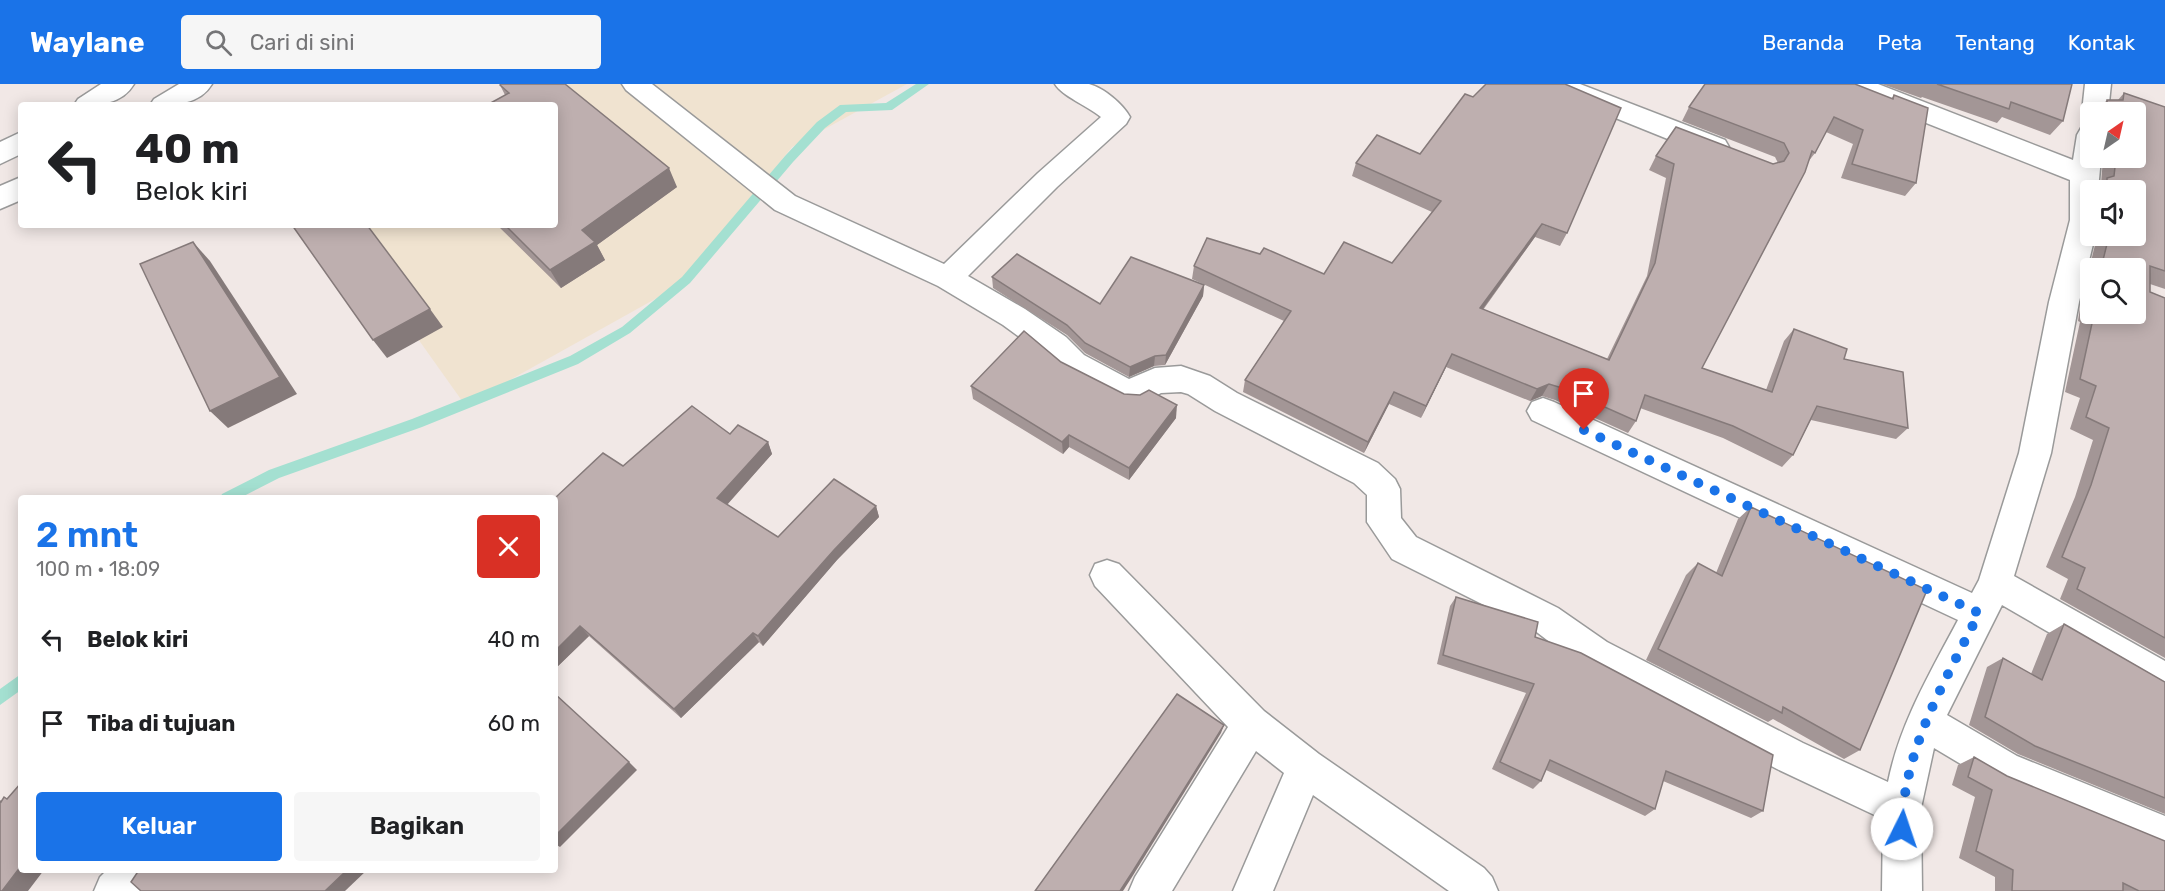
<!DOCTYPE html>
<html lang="id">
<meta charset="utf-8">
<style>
:root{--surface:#fff;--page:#f6f6f6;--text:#202124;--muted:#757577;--accent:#1a73e8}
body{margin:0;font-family:Rubik,sans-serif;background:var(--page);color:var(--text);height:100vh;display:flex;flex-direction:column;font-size:22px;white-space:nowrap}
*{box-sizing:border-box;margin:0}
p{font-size:20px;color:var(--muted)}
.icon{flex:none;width:33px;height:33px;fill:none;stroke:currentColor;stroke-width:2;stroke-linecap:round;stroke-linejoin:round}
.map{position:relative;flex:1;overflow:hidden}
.sheet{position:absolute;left:18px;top:411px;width:540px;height:378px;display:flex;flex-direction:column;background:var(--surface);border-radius:6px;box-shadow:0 3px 15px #0003}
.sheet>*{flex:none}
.hud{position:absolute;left:18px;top:18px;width:540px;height:126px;border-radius:6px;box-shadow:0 3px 15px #0003;background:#fff;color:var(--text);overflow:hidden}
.needle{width:39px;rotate:34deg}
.fabs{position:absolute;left:2080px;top:18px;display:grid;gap:12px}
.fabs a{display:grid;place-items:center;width:66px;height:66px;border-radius:6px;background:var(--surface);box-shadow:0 3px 15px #0003;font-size:30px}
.pin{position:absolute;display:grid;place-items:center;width:51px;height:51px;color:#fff;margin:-62px -26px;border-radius:50% 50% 50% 0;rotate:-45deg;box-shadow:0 0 6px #0007}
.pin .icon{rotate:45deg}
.me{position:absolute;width:66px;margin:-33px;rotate:4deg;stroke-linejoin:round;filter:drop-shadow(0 0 4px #0008)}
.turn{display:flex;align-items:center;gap:21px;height:126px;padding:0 18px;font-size:27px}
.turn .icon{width:78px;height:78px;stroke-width:2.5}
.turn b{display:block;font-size:42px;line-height:51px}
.round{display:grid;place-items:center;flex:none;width:63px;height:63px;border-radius:6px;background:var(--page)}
.head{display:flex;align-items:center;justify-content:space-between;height:102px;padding:0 18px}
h1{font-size:36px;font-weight:600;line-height:45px;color:var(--accent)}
.primary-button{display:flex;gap:12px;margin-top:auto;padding:12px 18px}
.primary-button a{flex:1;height:69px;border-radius:6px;background:var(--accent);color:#fff;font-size:24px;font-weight:600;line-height:69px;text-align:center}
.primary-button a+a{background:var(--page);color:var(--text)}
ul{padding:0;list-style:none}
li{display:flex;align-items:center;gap:18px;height:84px;padding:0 18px}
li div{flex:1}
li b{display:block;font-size:22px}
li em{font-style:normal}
header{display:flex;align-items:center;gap:36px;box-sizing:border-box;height:84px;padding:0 30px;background:var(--accent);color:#fff}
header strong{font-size:28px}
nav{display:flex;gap:33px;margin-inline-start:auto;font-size:21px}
.search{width:420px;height:54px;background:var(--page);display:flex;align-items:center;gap:15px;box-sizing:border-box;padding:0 21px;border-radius:6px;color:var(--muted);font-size:22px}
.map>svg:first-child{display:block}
</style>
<header>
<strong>Waylane</strong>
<div class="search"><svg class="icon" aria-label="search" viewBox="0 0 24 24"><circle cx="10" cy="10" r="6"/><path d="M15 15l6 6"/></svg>Cari di sini</div>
<nav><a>Beranda</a><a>Peta</a><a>Tentang</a><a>Kontak</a></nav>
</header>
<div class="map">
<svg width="2165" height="807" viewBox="0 0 2165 807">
<rect width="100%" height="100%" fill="#f1e8e6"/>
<path fill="#f0e3d0" d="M 552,0 L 907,0 L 792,63 L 682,200 L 465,321 L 337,141 L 555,141 L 555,21 Z"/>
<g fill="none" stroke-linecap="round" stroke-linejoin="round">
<g fill="#a4e0d1" fill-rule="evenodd">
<path d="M 916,0 L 929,0 L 892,26 L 846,28 L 825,44 L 793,78 L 690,199 L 630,249 L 578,280 L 422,343 L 279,394 L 240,414 L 220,414 L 222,410 L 269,386 L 412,335 L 570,272 L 622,243 L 682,193 L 785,72 L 817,38 L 840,21 L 886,19 Z"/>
<path d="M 21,590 L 21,606 L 0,621 L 0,605 Z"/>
</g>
<g stroke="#9a9a9a" stroke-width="3">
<g id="minor">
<path d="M 101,0 L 134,0 C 121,22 96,21 74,21 L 78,15 Z"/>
<path d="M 179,0 L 212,0 C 199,22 172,21 150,21 L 154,15 Z"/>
<path d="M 622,0 L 652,0 L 795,112 L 944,180 L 1038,89 L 1101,33 C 1088,22 1062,12 1055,0 C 1065,0 1079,0 1089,0 C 1104,4 1123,20 1130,33 L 1126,40 L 1057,103 L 968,192 L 1025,225 L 1066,253 L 1084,271 L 1129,295 L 1155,284 L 1181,282 L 1210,292 L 1237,309 L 1378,379 L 1395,395 L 1400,405 L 1401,434 L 1416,453 L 1558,524 L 1607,558 L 1803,659 L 1888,698 C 1900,639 1930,589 1958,536 L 1532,336 L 1527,327 L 1532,318 L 1543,314 L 1554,318 L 1972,509 L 1979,496 L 2019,369 L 2049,218 L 2070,136 L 2070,96 L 1843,6 L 1839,0 L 1878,0 L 2073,76 L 2077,51 L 2081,44 L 2091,41 L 2091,74 L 2101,74 L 2098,106 L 2091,106 L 2091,152 L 2095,152 L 2079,218 L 2051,369 L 2014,492 L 2165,577 L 2165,613 L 2152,608 L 2002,521 L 1947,631 L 2017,672 L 2165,732 L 2165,770 L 1991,698 L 1934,664 L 1921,724 L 1922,807 L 1882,807 L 1883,735 L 1777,685 L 1581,582 L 1534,546 L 1392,475 L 1367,438 L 1367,411 L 1354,399 L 1215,327 L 1188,310 L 1181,308 L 1161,309 L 1139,321 L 1124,320 L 1062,289 L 1044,271 L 1003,241 L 938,202 L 775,126 L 626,6 Z"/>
<path d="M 1542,0 L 1580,0 L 1725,56 L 1729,63 L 1725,70 L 1715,73 L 1705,70 L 1546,6 Z"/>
<path d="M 2085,0 L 2111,0 L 2108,28 L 2091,28 L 2091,36 L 2086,35 L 2082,28 Z"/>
<path d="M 21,48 L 21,70 L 0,80 L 0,58 Z"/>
<path d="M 21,93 L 21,116 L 0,125 L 0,102 Z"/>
<path d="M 1107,476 L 1119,480 L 1264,627 L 1319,670 L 1484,784 L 1492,793 L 1498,807 L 1449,807 L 1313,711 L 1273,807 L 1233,807 L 1284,689 L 1256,667 L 1172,807 L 1129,807 L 1135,793 L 1228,643 L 1095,502 L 1090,491 L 1095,480 Z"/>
<path d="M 107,786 L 155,786 L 149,800 L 142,807 L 94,807 L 100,793 Z"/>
</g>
</g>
<use href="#minor" fill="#fff" fill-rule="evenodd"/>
</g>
<g fill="#a39696" fill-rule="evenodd">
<path d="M 1882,0 L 2072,0 L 2063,37 L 2050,51 L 2002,33 L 1997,39 L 1922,13 L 1921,14 Z"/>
<path d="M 500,1 L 677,103 L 597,161 L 605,176 L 561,204 L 497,141 L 555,141 L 505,11 Z"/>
<path d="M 2124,9 L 2165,23 L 2165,205 L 2150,200 L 2150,208 L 2165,214 L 2165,574 L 2060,515 L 2068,495 L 2046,483 L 2075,413 L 2093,356 L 2070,345 L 2080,314 L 2065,308 L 2080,238 L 2078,237 L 2081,218 L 2097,153 L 2096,152 L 2136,152 L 2136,106 L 2095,106 L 2101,101 L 2103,74 L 2101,74 L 2136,74 L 2136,28 L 2096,28 L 2107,16 L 2118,16 ZM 2091,184 L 2136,184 L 2136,230 L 2091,230 Z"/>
<path d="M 1894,11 L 1916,99 L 1905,112 L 1841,94 L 1853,60 L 1826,48 L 1815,69 L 1808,78 L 1702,284 L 1766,306 L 1784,257 L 1794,245 L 1844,275 L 1908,344 L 1896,355 L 1811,336 L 1793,371 L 1782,383 L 1723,354 L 1640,324 L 1636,337 L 1628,349 L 1555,316 L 1542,312 L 1530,317 L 1446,283 L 1421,334 L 1389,320 L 1364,369 L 1243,308 L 1245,296 L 1284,237 L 1192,195 L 1194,182 L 1324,190 L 1392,179 L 1432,128 L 1352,92 L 1356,79 L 1567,149 L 1560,162 L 1535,153 L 1483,226 L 1607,275 L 1647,192 L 1666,94 L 1649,86 L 1656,72 L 1773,80 L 1778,79 L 1775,73 L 1682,37 L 1689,23 L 1891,15 Z"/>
<path d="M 992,193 L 1100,220 L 1204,201 L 1203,212 L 1165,281 L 1154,282 L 1129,293 L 1085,269 L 1067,251 L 993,204 Z"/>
<path d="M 1061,278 L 1124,310 L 1176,334 L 1129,396 L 1069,363 L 1063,370 L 973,315 L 971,302 Z"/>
<path d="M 730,350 L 768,358 L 772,370 L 727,421 L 778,453 L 876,422 L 879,433 L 837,476 L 763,562 L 759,558 L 681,634 L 589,552 L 555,585 L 555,414 L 623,382 Z"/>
<path d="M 1751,423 L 1860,666 L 1844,675 L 1773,635 L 1768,638 L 1646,576 L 1686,491 L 1698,479 L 1716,489 L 1738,435 Z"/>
<path d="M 1456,513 L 1535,553 L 1763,727 L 1751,734 L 1663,697 L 1655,725 L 1645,732 L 1546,686 L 1541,697 L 1533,705 L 1492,685 L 1526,609 L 1437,580 L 1450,522 Z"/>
<path d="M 2064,540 L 2165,598 L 2165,730 L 2018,670 L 1969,641 L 1987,583 L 2003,574 L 2031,590 L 2047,550 Z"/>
<path d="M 1974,673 L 2007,692 L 2165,807 L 1995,807 L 1995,793 L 1959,774 L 1975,713 L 1952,701 L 1958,681 Z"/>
</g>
<g fill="#857a7a">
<path d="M 669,84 L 677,103 L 597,161 L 605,176 L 561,204 L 550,186 L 582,146 Z"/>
<path d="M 1542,140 L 1535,153 L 1474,237 L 1480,224 Z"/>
<path d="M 193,158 L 210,177 L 297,310 L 228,344 L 210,327 Z"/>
<path d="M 1204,201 L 1203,212 L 1165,281 L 1166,271 Z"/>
<path d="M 430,225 L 443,243 L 387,274 L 373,256 Z"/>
<path d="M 1452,270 L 1446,283 L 1421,334 L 1426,322 Z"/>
<path d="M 1155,272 L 1154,282 L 1129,293 L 1130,283 Z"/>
<path d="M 1549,300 L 1542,312 L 1530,317 L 1537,305 Z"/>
<path d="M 1394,308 L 1389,320 L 1364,369 L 1368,358 Z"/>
<path d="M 1177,321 L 1176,334 L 1129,396 L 1129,384 Z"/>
<path d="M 1069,351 L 1069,363 L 1063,370 L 1062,358 Z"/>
<path d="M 768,358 L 772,370 L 723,425 L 717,414 Z"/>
<path d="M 876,422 L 879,433 L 837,476 L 763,562 L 758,552 L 834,466 Z"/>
<path d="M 580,542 L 589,552 L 555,585 L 555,567 Z"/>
<path d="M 753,549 L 759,558 L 681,634 L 674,625 Z"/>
<path d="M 1224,641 L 1221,649 L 1132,793 L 1123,807 L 1120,807 Z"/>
<path d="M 629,678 L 637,686 L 560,763 L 555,760 L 555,752 Z"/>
<path d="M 21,782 L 21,786 L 44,786 L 28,807 L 2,807 Z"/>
<path d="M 347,786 L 367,786 L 345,807 L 325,807 Z"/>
</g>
<g fill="#beafaf" stroke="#857a7a" stroke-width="1.5">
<path d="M 501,0 L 565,0 L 669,84 L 582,146 L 595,158 L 550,186 L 505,141 L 555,141 L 555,21 L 487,21 L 509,9 L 500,1 Z"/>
<path d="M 1486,0 L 1565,0 L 1621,24 L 1567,149 L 1542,140 L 1480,224 L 1609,276 L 1655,179 L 1674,80 L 1656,72 L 1676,43 L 1773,80 L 1784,77 L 1789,69 L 1784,59 L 1689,23 L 1705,0 L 1855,0 L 1893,15 L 1894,11 L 1928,24 L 1916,99 L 1852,80 L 1863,46 L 1834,33 L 1815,69 L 1812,67 L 1805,88 L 1702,284 L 1772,308 L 1794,245 L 1847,265 L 1844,275 L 1903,288 L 1908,344 L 1817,322 L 1793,371 L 1733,342 L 1645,311 L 1636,337 L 1562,304 L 1549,300 L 1537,305 L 1452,270 L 1426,322 L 1394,308 L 1368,358 L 1245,296 L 1291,227 L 1194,182 L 1207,154 L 1260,170 L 1264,164 L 1324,190 L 1344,158 L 1392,179 L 1441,117 L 1356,79 L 1377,51 L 1420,70 L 1465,10 L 1473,13 Z"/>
<path d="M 1937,0 L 2072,0 L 2063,37 L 2011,18 L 2009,25 Z"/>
<path d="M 2124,9 L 2165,23 L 2165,187 L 2150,182 L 2150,208 L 2165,214 L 2165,554 L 2077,505 L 2085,484 L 2062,473 L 2091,401 L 2109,344 L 2086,333 L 2096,302 L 2080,295 L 2094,230 L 2136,230 L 2136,184 L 2101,184 L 2109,152 L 2136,152 L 2136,106 L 2107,106 L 2107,94 L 2114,92 L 2116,74 L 2136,74 L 2136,28 L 2107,28 L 2107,16 L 2123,16 Z"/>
<path d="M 292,141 L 367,141 L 430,225 L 373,256 Z"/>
<path d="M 193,158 L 280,293 L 210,327 L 140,180 Z"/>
<path d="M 1017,170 L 1100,220 L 1131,173 L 1204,201 L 1166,271 L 1155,272 L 1130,283 L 1085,259 L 1067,241 L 992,193 Z"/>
<path d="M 1024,247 L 1061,278 L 1124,310 L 1140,311 L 1149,306 L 1177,321 L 1129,384 L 1069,351 L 1062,358 L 971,302 Z"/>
<path d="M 692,322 L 730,350 L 738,341 L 768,358 L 717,414 L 778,453 L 834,395 L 876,422 L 834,466 L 758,552 L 753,549 L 674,625 L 580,542 L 555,567 L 555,414 L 603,369 L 623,382 Z"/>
<path d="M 1751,423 L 1927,506 L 1860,666 L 1783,623 L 1782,629 L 1658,565 L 1698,479 L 1722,492 Z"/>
<path d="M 1456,513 L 1538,538 L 1535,553 L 1581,569 L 1773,671 L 1763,727 L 1666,687 L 1655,725 L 1550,676 L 1541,697 L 1500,678 L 1534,600 L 1443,571 Z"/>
<path d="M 2064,540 L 2165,598 L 2165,714 L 2035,662 L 1985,633 L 2003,574 L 2042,596 Z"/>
<path d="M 555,610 L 629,678 L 555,752 Z"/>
<path d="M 1177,610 L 1224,641 L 1133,787 L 1120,807 L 1035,807 Z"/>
<path d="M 1974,673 L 2007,692 L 2165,757 L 2165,807 L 2139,807 L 2123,799 L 2123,807 L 2012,807 L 2013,786 L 1976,767 L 1992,706 L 1968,693 Z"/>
<path d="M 21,699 L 21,782 L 2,807 L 0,807 L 0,717 L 1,718 L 4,713 L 7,715 Z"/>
<path d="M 139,786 L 347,786 L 325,807 L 141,807 L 131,798 Z"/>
</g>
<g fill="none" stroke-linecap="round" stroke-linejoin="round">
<path stroke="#1a73e8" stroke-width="10" stroke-dasharray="0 18" d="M 1584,346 L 1979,529 C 1945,598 1903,665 1902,745"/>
</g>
</svg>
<div class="fabs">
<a><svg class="needle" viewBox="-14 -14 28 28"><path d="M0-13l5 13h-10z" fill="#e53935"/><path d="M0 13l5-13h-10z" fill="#757577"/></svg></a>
<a><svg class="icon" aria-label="sound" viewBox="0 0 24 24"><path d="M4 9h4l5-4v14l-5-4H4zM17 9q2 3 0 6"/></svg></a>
<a><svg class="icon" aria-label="search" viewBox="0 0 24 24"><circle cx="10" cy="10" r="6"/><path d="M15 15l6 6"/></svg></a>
</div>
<div class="pin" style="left:1584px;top:346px;background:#d93025"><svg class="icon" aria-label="arrive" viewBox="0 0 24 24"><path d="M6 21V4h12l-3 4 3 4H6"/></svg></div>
<svg class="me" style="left:1902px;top:745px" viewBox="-20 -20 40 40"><circle r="19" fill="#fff"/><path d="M0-13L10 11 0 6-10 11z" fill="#1a73e8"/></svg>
<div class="hud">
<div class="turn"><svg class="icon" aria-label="left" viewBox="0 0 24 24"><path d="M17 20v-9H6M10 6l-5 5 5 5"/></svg><div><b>40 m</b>Belok kiri</div></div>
</div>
<section class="sheet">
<div class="head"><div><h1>2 mnt</h1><p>100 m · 18:09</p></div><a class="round" style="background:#d93025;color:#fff"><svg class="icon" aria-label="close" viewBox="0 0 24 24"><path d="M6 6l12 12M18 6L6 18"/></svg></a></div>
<ul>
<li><svg class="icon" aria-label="left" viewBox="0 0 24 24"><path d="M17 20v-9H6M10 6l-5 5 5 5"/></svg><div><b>Belok kiri</b></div><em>40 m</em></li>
<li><svg class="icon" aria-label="arrive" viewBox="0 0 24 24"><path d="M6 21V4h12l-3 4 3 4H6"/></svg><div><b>Tiba di tujuan</b></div><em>60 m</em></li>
</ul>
<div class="primary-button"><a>Keluar</a><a>Bagikan</a></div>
</section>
</div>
